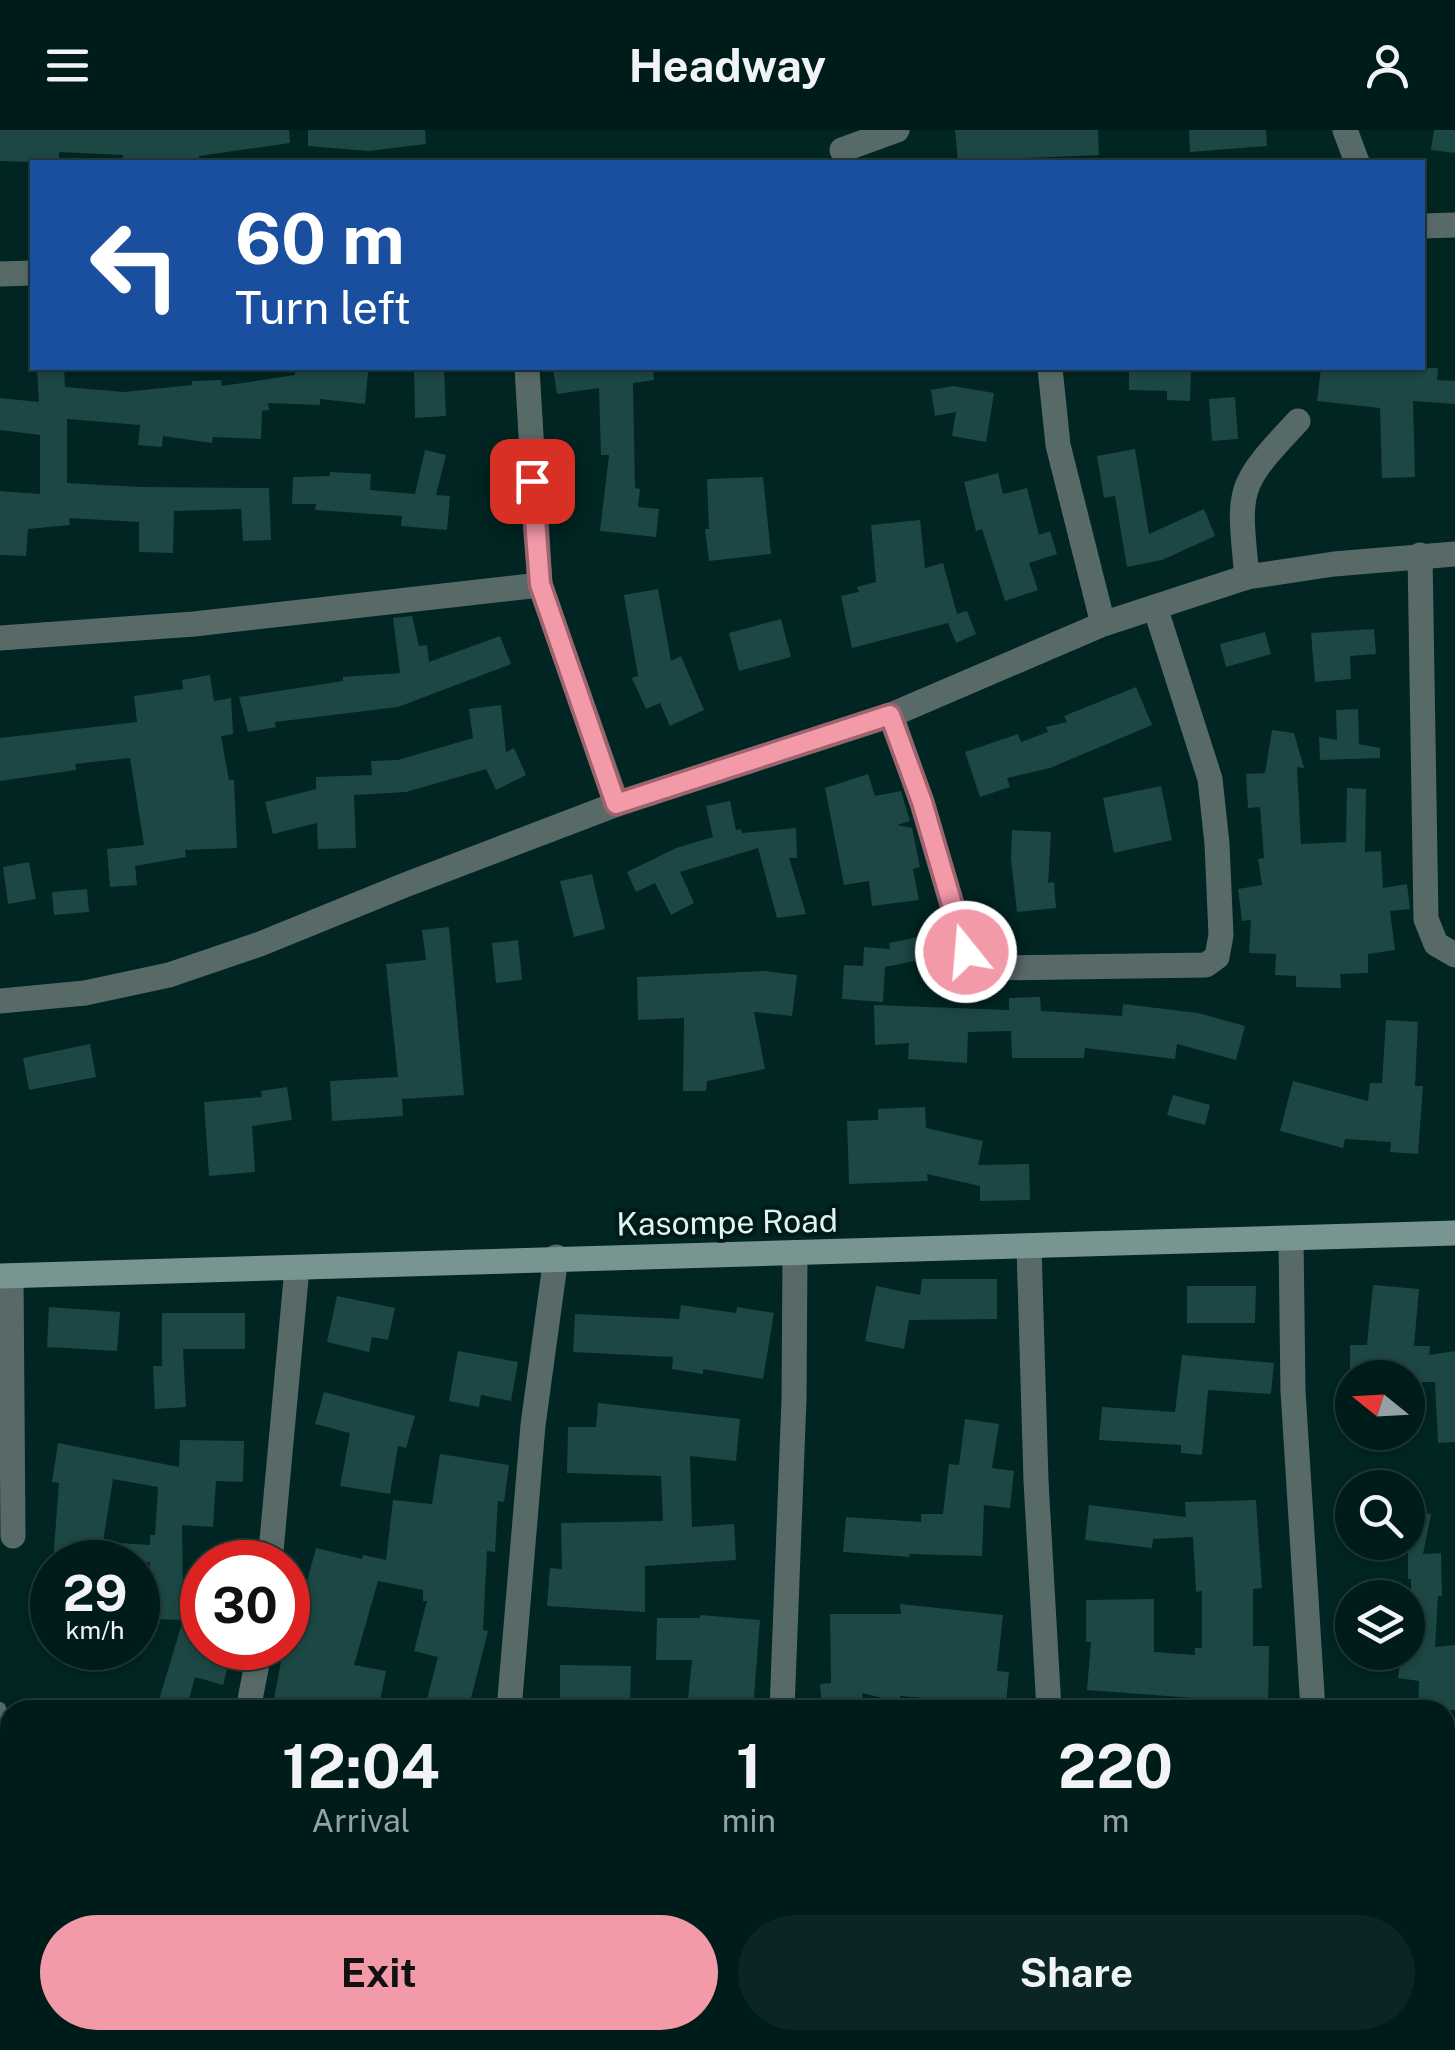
<!DOCTYPE html>
<style>
:root{--surface:#001c1a;--page:#0a2523;--text:#f1f3f6;--muted:#95a1a2;--line:#223a39;--accent:#f39aa9}
body{margin:0;font-family:"Public Sans",sans-serif;background:var(--page);color:var(--text);height:100vh;display:flex;flex-direction:column;font-size:38px;white-space:nowrap}
*{box-sizing:border-box;margin:0}
p{font-size:32px;color:var(--muted)}
.icon{flex:none;width:55px;height:55px;fill:none;stroke:currentColor;stroke-width:2;stroke-linecap:round;stroke-linejoin:round}
.map{position:relative;flex:1;overflow:hidden}
.details{position:absolute;left:0px;top:1570px;width:1455px;height:350px;display:flex;flex-direction:column;background:var(--surface);border-radius:30px 30px 0 0;box-shadow:0 2px 8px #0004,0 0 0 2px var(--line)}
.details>*{flex:none}
.top-card{position:absolute;left:30px;top:30px;width:1395px;height:210px;border-radius:0px;box-shadow:0 2px 8px #0004,0 0 0 2px var(--line);background:#1a4fa0;color:#fff;overflow:hidden}
.needle{width:65px;rotate:288deg}
.buttons{position:absolute;left:1335px;top:1230px;display:grid;gap:20px}
.buttons a{display:grid;place-items:center;width:90px;height:90px;border-radius:50%;background:var(--surface);box-shadow:0 2px 8px #0004,0 0 0 2px var(--line);font-size:50px}
.speed{position:absolute;left:30px;top:1410px;display:flex;gap:20px;font-size:50px;font-weight:700;text-align:center}
.speed>*{display:grid;place-content:center;width:130px;height:130px;border-radius:50%;background:var(--surface);box-shadow:0 2px 8px #0004,0 0 0 2px var(--line);line-height:1}
.speed small{font-size:25px;font-weight:400}
.speed .limit{border:15px solid #d22;background:#fff;color:#111}
.pin{position:absolute;display:grid;place-items:center;width:85px;height:85px;color:#fff;margin:-42px;border-radius:20px;box-shadow:0 5px 15px #0006}
.me{position:absolute;width:110px;margin:-55px;rotate:343deg;stroke-linejoin:round;filter:drop-shadow(0 0 8px #0008)}
.turn{display:flex;align-items:center;gap:35px;height:210px;padding:0 40px;font-size:45px}
.turn .icon{width:130px;height:130px;stroke-width:2.5}
.turn b{display:block;font-size:70px;line-height:85px}
.eta{display:flex;justify-content:space-evenly;align-items:center;height:170px;text-align:center}
.eta b{font-size:60px;font-weight:700;line-height:70px}
.cta{display:flex;gap:20px;margin-top:auto;padding:20px 40px}
.cta a{flex:1;height:115px;border-radius:60px;background:var(--accent);color:#111;font-size:40px;font-weight:700;line-height:115px;text-align:center}
.cta a+a{background:var(--page);color:var(--text)}
header{display:flex;justify-content:space-between;align-items:center;height:130px;padding:0 40px;background:var(--surface);font-size:45px;font-weight:700}
.map>svg:first-child{display:block}
</style>
<header><svg class="icon" aria-label="menu" viewBox="0 0 24 24"><path d="M4 6h16M4 12h16M4 18h16"/></svg>Headway<svg class="icon" aria-label="person" viewBox="0 0 24 24"><circle cx="12" cy="8" r="4"/><path d="M4 21q1-7 8-7t8 7"/></svg></header>
<div class="map">
<svg width="1455" height="1920" viewBox="0 0 1455 1920">
<rect width="100%" height="100%" fill="#002522"/>
<g fill="#1d4744" fill-rule="evenodd">
<path d="M 0,0 L 289,0 L 290,13 L 199,26 L 199,32 L 123,32 L 123,25 L 59,22 L 59,32 L 29,32 L 0,31 Z"/>
<path d="M 308,0 L 425,0 L 426,14 L 369,21 L 308,16 Z"/>
<path d="M 955,0 L 1098,0 L 1099,25 L 1005,29 L 1006,32 L 958,32 Z"/>
<path d="M 1189,0 L 1266,0 L 1267,16 L 1190,22 Z"/>
<path d="M 1434,0 L 1455,0 L 1455,23 L 1431,20 Z"/>
<path d="M 37,238 L 64,238 L 65,257 L 124,262 L 192,255 L 192,251 L 221,250 L 222,256 L 295,245 L 295,240 L 368,242 L 365,274 L 320,269 L 320,275 L 268,273 L 269,280 L 262,281 L 261,309 L 213,307 L 212,313 L 163,306 L 162,317 L 138,315 L 140,295 L 67,289 L 67,353 L 140,357 L 269,358 L 271,410 L 243,411 L 241,379 L 174,381 L 173,423 L 139,422 L 139,392 L 69,388 L 70,395 L 28,399 L 26,426 L 0,425 L 0,361 L 40,364 L 40,305 L 0,300 L 0,268 L 39,272 Z"/>
<path d="M 414,238 L 444,238 L 446,286 L 415,288 Z"/>
<path d="M 553,238 L 653,238 L 654,250 L 633,253 L 635,358 L 640,359 L 638,377 L 659,379 L 656,407 L 600,401 L 609,325 L 601,325 L 599,258 L 557,264 Z"/>
<path d="M 1129,238 L 1191,238 L 1190,271 L 1167,270 L 1167,261 L 1129,260 Z"/>
<path d="M 1321,238 L 1438,238 L 1437,250 L 1455,251 L 1455,274 L 1413,271 L 1415,347 L 1382,348 L 1380,278 L 1317,271 Z"/>
<path d="M 953,256 L 994,263 L 986,312 L 952,306 L 956,282 L 935,286 L 931,260 Z"/>
<path d="M 1235,267 L 1238,309 L 1212,311 L 1209,269 Z"/>
<path d="M 1135,319 L 1149,404 L 1204,379 L 1215,406 L 1162,430 L 1127,437 L 1115,366 L 1104,368 L 1097,326 Z"/>
<path d="M 425,320 L 446,325 L 436,365 L 450,366 L 447,400 L 401,396 L 402,386 L 315,380 L 316,374 L 292,374 L 293,347 L 330,346 L 330,342 L 371,344 L 370,360 L 415,364 Z"/>
<path d="M 998,343 L 1003,364 L 1027,358 L 1039,405 L 1050,401 L 1057,424 L 1029,433 L 1038,460 L 1005,471 L 982,399 L 976,401 L 964,352 Z"/>
<path d="M 763,347 L 771,424 L 709,431 L 705,399 L 709,399 L 707,349 Z"/>
<path d="M 920,390 L 925,438 L 943,433 L 957,484 L 967,481 L 976,504 L 956,513 L 948,493 L 852,518 L 841,466 L 859,462 L 857,457 L 876,452 L 871,395 Z"/>
<path d="M 658,459 L 671,531 L 681,526 L 704,580 L 670,596 L 660,573 L 646,579 L 632,548 L 638,546 L 624,465 Z"/>
<path d="M 412,486 L 419,516 L 427,515 L 429,532 L 500,506 L 511,534 L 398,577 L 275,592 L 276,597 L 248,602 L 239,567 L 343,551 L 343,547 L 400,543 L 393,488 Z"/>
<path d="M 781,489 L 791,527 L 739,541 L 729,503 Z"/>
<path d="M 1374,499 L 1376,524 L 1350,526 L 1351,549 L 1315,552 L 1311,503 Z"/>
<path d="M 1265,502 L 1271,524 L 1226,537 L 1220,514 Z"/>
<path d="M 210,545 L 214,571 L 231,568 L 233,604 L 221,606 L 229,650 L 234,650 L 237,718 L 185,720 L 186,727 L 135,736 L 137,755 L 110,757 L 107,719 L 144,715 L 130,628 L 75,634 L 76,640 L 0,651 L 0,608 L 137,592 L 134,566 L 183,559 L 182,550 Z"/>
<path d="M 1136,557 L 1152,595 L 1050,638 L 1007,648 L 1010,657 L 980,667 L 965,622 L 1018,604 L 1021,612 L 1048,602 L 1046,597 L 1067,592 L 1064,586 Z"/>
<path d="M 501,575 L 506,622 L 514,618 L 526,645 L 496,660 L 486,639 L 406,662 L 354,665 L 356,718 L 318,719 L 317,693 L 273,704 L 265,672 L 316,659 L 316,647 L 372,645 L 371,631 L 398,630 L 473,608 L 469,579 Z"/>
<path d="M 1358,579 L 1359,614 L 1380,618 L 1380,628 L 1320,630 L 1319,607 L 1337,610 L 1336,580 Z"/>
<path d="M 1272,600 L 1294,603 L 1304,638 L 1297,637 L 1301,714 L 1346,712 L 1347,658 L 1366,659 L 1365,722 L 1381,721 L 1383,758 L 1407,754 L 1410,779 L 1390,781 L 1395,820 L 1368,824 L 1368,843 L 1340,844 L 1341,858 L 1296,857 L 1296,846 L 1275,845 L 1276,824 L 1249,823 L 1251,790 L 1242,791 L 1238,759 L 1262,755 L 1258,729 L 1264,728 L 1260,677 L 1248,678 L 1246,644 L 1265,643 Z"/>
<path d="M 868,644 L 875,666 L 901,661 L 910,691 L 897,695 L 912,698 L 920,737 L 913,739 L 919,770 L 872,776 L 869,751 L 844,755 L 825,658 Z"/>
<path d="M 1161,656 L 1172,710 L 1114,723 L 1103,668 Z"/>
<path d="M 730,671 L 736,700 L 741,699 L 742,703 L 796,698 L 797,728 L 789,728 L 806,784 L 777,788 L 758,718 L 680,742 L 694,773 L 671,785 L 655,753 L 636,762 L 627,742 L 676,718 L 713,707 L 706,676 Z"/>
<path d="M 1012,700 L 1051,702 L 1048,753 L 1054,752 L 1056,778 L 1017,782 L 1011,729 Z"/>
<path d="M 29,732 L 36,769 L 8,774 L 3,737 Z"/>
<path d="M 592,744 L 605,799 L 574,807 L 560,751 Z"/>
<path d="M 87,759 L 89,782 L 54,785 L 52,762 Z"/>
<path d="M 449,797 L 464,965 L 402,969 L 403,986 L 332,991 L 330,951 L 398,947 L 386,834 L 426,830 L 422,800 Z"/>
<path d="M 918,807 L 921,821 L 929,821 L 929,828 L 885,837 L 883,872 L 842,869 L 844,835 L 863,836 L 864,817 L 890,819 L 889,813 Z"/>
<path d="M 518,810 L 522,850 L 496,853 L 492,813 Z"/>
<path d="M 765,841 L 797,845 L 792,886 L 754,882 L 765,939 L 707,951 L 706,961 L 683,961 L 684,888 L 638,890 L 637,847 Z"/>
<path d="M 1040,867 L 1041,881 L 1122,886 L 1123,874 L 1198,883 L 1245,896 L 1236,930 L 1177,914 L 1175,929 L 1085,918 L 1084,928 L 1012,928 L 1011,901 L 968,902 L 967,933 L 908,929 L 909,913 L 875,915 L 874,875 L 1009,880 L 1009,868 Z"/>
<path d="M 1386,890 L 1418,892 L 1415,956 L 1423,956 L 1418,1024 L 1390,1022 L 1391,1012 L 1345,1009 L 1343,1018 L 1280,1001 L 1293,951 L 1368,971 L 1370,953 L 1382,953 Z"/>
<path d="M 90,914 L 96,947 L 29,960 L 23,928 Z"/>
<path d="M 287,957 L 292,990 L 252,996 L 255,1042 L 209,1046 L 204,972 L 262,967 L 261,961 Z"/>
<path d="M 1173,965 L 1210,975 L 1205,995 L 1167,985 Z"/>
<path d="M 925,977 L 926,998 L 983,1011 L 978,1035 L 1029,1034 L 1030,1070 L 980,1071 L 980,1056 L 927,1044 L 928,1051 L 849,1054 L 847,991 L 878,990 L 878,979 Z"/>
<path d="M 922,1149 L 997,1149 L 997,1189 L 909,1190 L 904,1219 L 865,1211 L 876,1156 L 920,1165 Z"/>
<path d="M 1373,1155 L 1419,1159 L 1414,1216 L 1430,1216 L 1429,1225 L 1455,1221 L 1455,1312 L 1438,1313 L 1435,1252 L 1408,1252 L 1408,1248 L 1350,1248 L 1350,1215 L 1367,1215 Z"/>
<path d="M 1187,1156 L 1256,1156 L 1255,1193 L 1187,1193 Z"/>
<path d="M 337,1166 L 395,1178 L 388,1210 L 372,1207 L 369,1222 L 327,1212 Z"/>
<path d="M 681,1175 L 736,1183 L 737,1177 L 774,1183 L 763,1249 L 703,1239 L 703,1244 L 672,1239 L 673,1227 L 573,1222 L 575,1184 L 679,1189 Z"/>
<path d="M 49,1177 L 120,1182 L 117,1221 L 47,1217 Z"/>
<path d="M 162,1183 L 245,1183 L 245,1219 L 183,1219 L 186,1277 L 155,1279 L 153,1236 L 162,1236 Z"/>
<path d="M 458,1221 L 518,1232 L 511,1271 L 481,1265 L 479,1277 L 449,1271 Z"/>
<path d="M 1182,1225 L 1274,1233 L 1271,1264 L 1208,1260 L 1202,1325 L 1181,1323 L 1181,1315 L 1099,1310 L 1102,1277 L 1175,1282 Z"/>
<path d="M 324,1262 L 415,1286 L 406,1318 L 398,1316 L 390,1364 L 340,1356 L 350,1303 L 315,1294 Z"/>
<path d="M 598,1273 L 740,1289 L 736,1331 L 690,1326 L 692,1397 L 734,1394 L 736,1430 L 645,1436 L 645,1482 L 547,1476 L 550,1438 L 562,1439 L 561,1393 L 663,1391 L 661,1346 L 567,1343 L 568,1297 L 596,1297 Z"/>
<path d="M 965,1289 L 999,1294 L 992,1338 L 1014,1341 L 1010,1378 L 984,1375 L 982,1426 L 909,1424 L 910,1427 L 843,1422 L 846,1387 L 921,1392 L 921,1384 L 943,1384 L 949,1334 L 959,1335 Z"/>
<path d="M 180,1310 L 244,1311 L 243,1352 L 216,1351 L 213,1397 L 182,1395 L 183,1463 L 191,1463 L 196,1444 L 202,1445 L 202,1518 L 232,1522 L 223,1555 L 195,1547 L 186,1580 L 156,1580 L 183,1490 L 154,1489 L 155,1444 L 150,1444 L 150,1432 L 53,1432 L 59,1353 L 52,1352 L 58,1313 L 179,1337 ZM 113,1349 L 158,1357 L 155,1405 L 150,1405 L 150,1415 L 103,1412 Z"/>
<path d="M 440,1324 L 509,1335 L 504,1372 L 498,1371 L 495,1422 L 487,1421 L 483,1500 L 488,1501 L 468,1580 L 424,1580 L 438,1527 L 414,1521 L 427,1471 L 423,1471 L 423,1460 L 378,1451 L 354,1535 L 386,1541 L 378,1580 L 330,1580 L 274,1569 L 283,1521 L 288,1522 L 316,1418 L 362,1429 L 363,1425 L 386,1430 L 393,1370 L 432,1374 Z"/>
<path d="M 1256,1370 L 1262,1458 L 1253,1459 L 1253,1516 L 1269,1516 L 1268,1580 L 1221,1580 L 1220,1570 L 1087,1560 L 1091,1512 L 1086,1512 L 1086,1470 L 1154,1469 L 1154,1522 L 1195,1525 L 1195,1518 L 1202,1518 L 1202,1461 L 1196,1462 L 1193,1407 L 1153,1409 L 1152,1418 L 1085,1410 L 1089,1375 L 1186,1387 L 1185,1372 Z"/>
<path d="M 1408,1380 L 1431,1384 L 1423,1424 L 1441,1423 L 1442,1466 L 1438,1466 L 1435,1517 L 1455,1515 L 1455,1580 L 1418,1580 L 1419,1551 L 1398,1548 L 1402,1522 L 1408,1522 L 1408,1515 L 1414,1516 L 1416,1466 L 1411,1466 L 1411,1449 L 1408,1449 Z"/>
<path d="M 900,1474 L 1003,1485 L 997,1541 L 1009,1542 L 1006,1574 L 900,1566 L 899,1572 L 862,1563 L 864,1578 L 822,1580 L 820,1554 L 831,1553 L 830,1484 L 901,1484 Z"/>
<path d="M 700,1485 L 760,1490 L 753,1580 L 687,1580 L 692,1530 L 656,1530 L 657,1488 L 700,1488 Z"/>
<path d="M 560,1535 L 631,1536 L 630,1574 L 560,1574 Z"/>
</g>
<g fill="none" stroke-linecap="round" stroke-linejoin="round">
<g stroke="#586a68" stroke-width="12">
<path d="M 0,1578 L 10,1613"/>
<path d="M 0,1906 L 10,1902"/>
</g>
<g stroke="#586a68" stroke-width="25">
<path d="M 1345,0 L 1357,32"/>
<path d="M 842,20 L 897,0"/>
<path d="M 1422,96 L 1455,95"/>
<path d="M 0,144 L 32,143"/>
<path d="M 527,238 L 540,455 L 617,674"/>
<path d="M 1050,238 L 1058,315 L 1103,494"/>
<path d="M 1420,425 L 1426,789 L 1436,814 L 1455,825"/>
<path d="M 1247,447 C 1238,357 1236,357 1298,291"/>
<path d="M 0,508 L 194,494 L 540,455"/>
<path d="M 891,585 L 922,673 L 966,822 L 991,838 L 1206,835 L 1217,827 L 1221,805 L 1217,714 L 1210,649 L 1155,477"/>
<path d="M 0,871 L 85,863 L 169,845 L 260,814 L 405,755 L 617,674 L 891,585 L 1103,494 L 1247,447 L 1334,434 L 1455,424"/>
<path d="M 1291,1110 L 1293,1261 L 1313,1580"/>
<path d="M 1029,1117 L 1036,1351 L 1049,1580"/>
<path d="M 11,1146 L 13,1406"/>
<path d="M 270,1432 L 297,1138"/>
<path d="M 248,1580 L 260,1518"/>
<path d="M 509,1580 L 533,1295 L 556,1127"/>
<path d="M 782,1580 L 794,1269 L 795,1124"/>
<path d="M 478,1910 L 522,1920"/>
<path d="M 775,1910 L 776,1920"/>
<path d="M 97,1920 L 100,1910"/>
<path d="M 332,1920 L 334,1910"/>
<path d="M 1051,1920 L 1051,1910"/>
<path d="M 1325,1920 L 1325,1910"/>
</g>
<path stroke="#799592" stroke-width="25" d="M 0,1146 L 1455,1103"/>
</g>
<g fill="none" stroke-linecap="round" stroke-linejoin="round">
<g stroke="#9e646e" stroke-width="25">
<path id="route" d="M 532,351 L 540,454 L 616,674 L 890,585 L 922,672 L 966,822"/>
</g>
<use href="#route" stroke="#f39aa9" stroke-width="18"/>
</g>
<g text-anchor="middle" dominant-baseline="central" stroke-width="8" stroke-linejoin="round" paint-order="stroke">
<g font-size="32" fill="#e1f4f2" stroke="#001a18">
<text transform="translate(727 1092) rotate(-1)">Kasompe Road</text>
</g>
</g>
</svg>
<div class="buttons">
<a><svg class="needle" viewBox="-14 -14 28 28"><path d="M0-13l5 13h-10z" fill="#e53935"/><path d="M0 13l5-13h-10z" fill="#95a1a2"/></svg></a>
<a><svg class="icon" aria-label="search" viewBox="0 0 24 24"><circle cx="10" cy="10" r="6"/><path d="M15 15l6 6"/></svg></a>
<a><svg class="icon" aria-label="layers" viewBox="0 0 24 24"><path d="M12 4l9 5-9 5-9-5zM3 14l9 5 9-5"/></svg></a>
</div>
<div class="speed"><div>29<small>km/h</small></div><div class="limit">30</div></div>
<div class="pin" style="left:532px;top:351px;background:#d93025"><svg class="icon" aria-label="arrive" viewBox="0 0 24 24"><path d="M6 21V4h12l-3 4 3 4H6"/></svg></div>
<svg class="me" style="left:966px;top:822px" viewBox="-20 -20 40 40"><circle r="17" fill="#f39aa9" stroke="#fff" stroke-width="3"/><path d="M0-11L8 9 0 5-8 9z" fill="#fff"/></svg>
<div class="top-card">
<div class="turn"><svg class="icon" aria-label="left" viewBox="0 0 24 24"><path d="M17 20v-9H6M10 6l-5 5 5 5"/></svg><div><b>60 m</b>Turn left</div></div>
</div>
<section class="details">
<div class="eta">
<div><b>12:04</b><p>Arrival</p></div>
<div><b>1</b><p>min</p></div>
<div><b>220</b><p>m</p></div>
</div>
<div class="cta"><a>Exit</a><a>Share</a></div>
</section>
</div>
